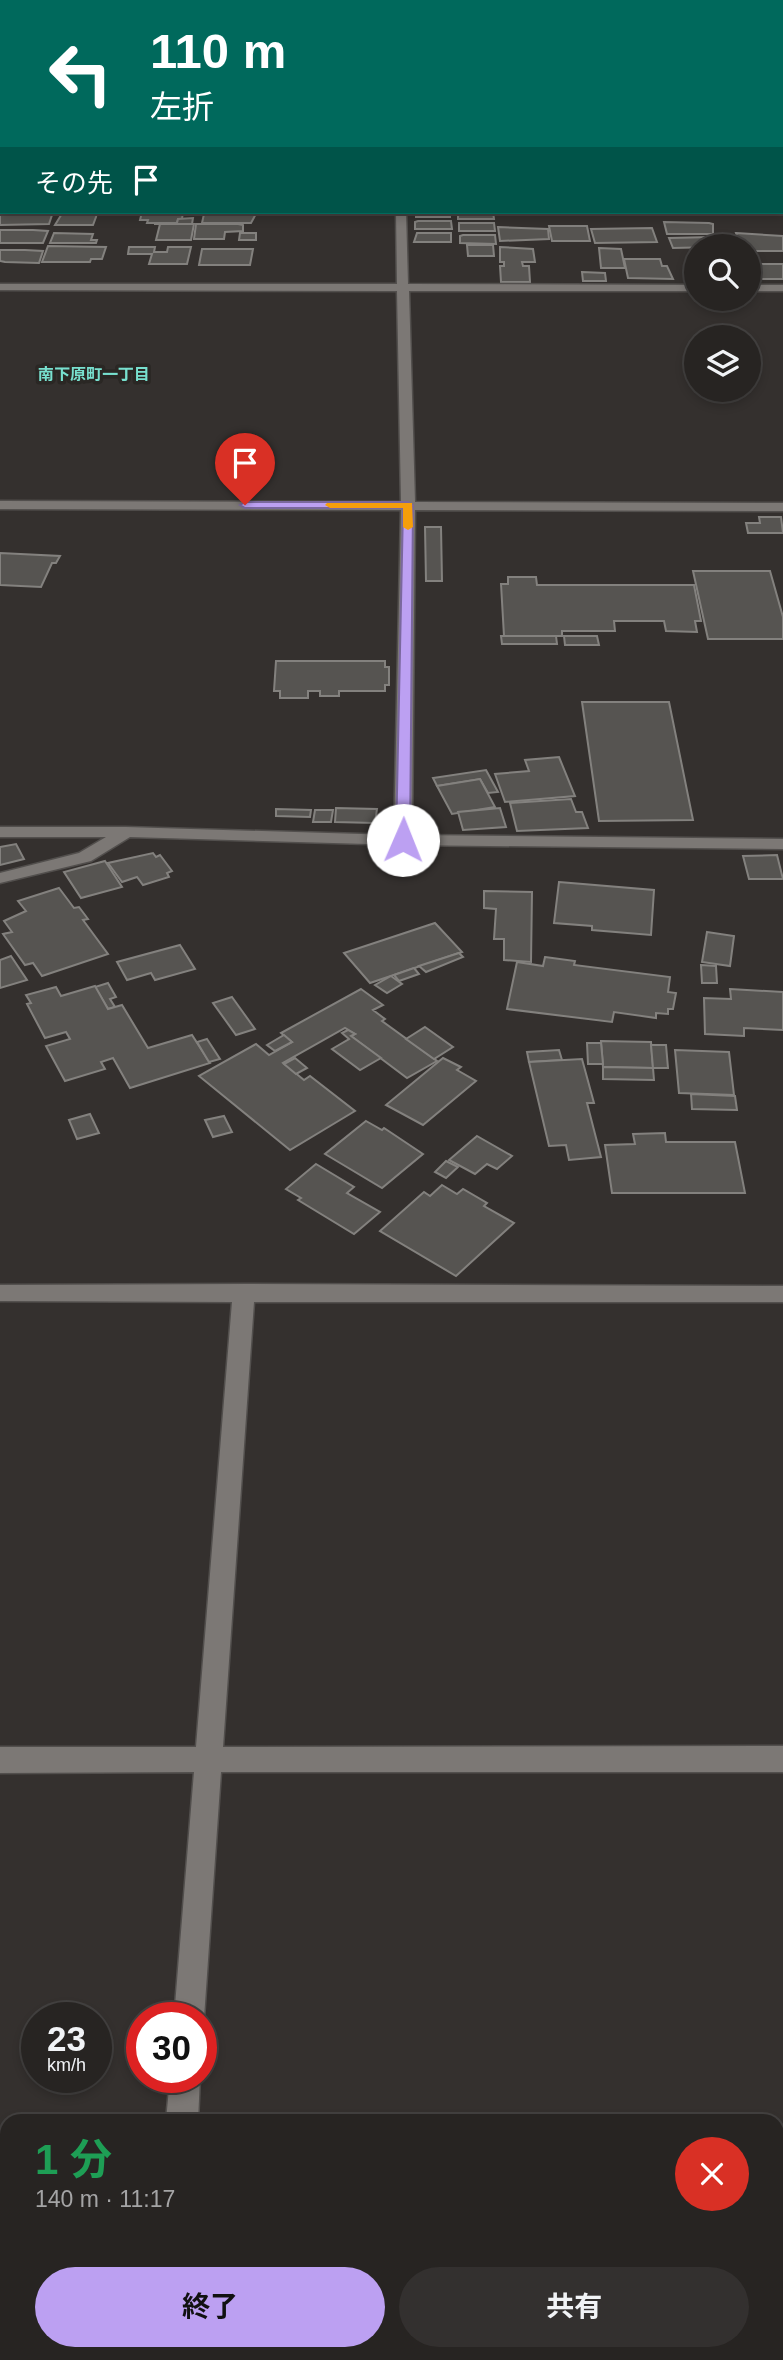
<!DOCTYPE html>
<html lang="ja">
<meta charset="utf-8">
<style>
:root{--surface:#272422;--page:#33302f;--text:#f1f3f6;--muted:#a4a4a5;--line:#434140;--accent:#bca0f2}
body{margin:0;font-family:Helvetica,"Noto Sans JP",sans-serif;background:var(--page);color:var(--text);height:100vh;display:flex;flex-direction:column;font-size:26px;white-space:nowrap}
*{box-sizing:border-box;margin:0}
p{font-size:23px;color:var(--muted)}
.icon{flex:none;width:38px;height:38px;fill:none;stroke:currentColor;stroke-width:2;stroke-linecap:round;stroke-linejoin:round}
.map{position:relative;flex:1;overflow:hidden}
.details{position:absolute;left:0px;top:2114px;width:784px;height:247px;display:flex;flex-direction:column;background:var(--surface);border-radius:21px 21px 0 0;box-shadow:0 4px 10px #0003,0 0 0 2px var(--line)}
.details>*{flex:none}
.hud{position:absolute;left:0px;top:0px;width:784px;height:214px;box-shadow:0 4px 10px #0003,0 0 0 2px var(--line);background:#00695c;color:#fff;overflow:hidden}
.fabs{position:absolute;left:684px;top:234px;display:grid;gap:14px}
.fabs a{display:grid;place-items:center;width:77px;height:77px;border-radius:50%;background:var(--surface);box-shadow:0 4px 10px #0003,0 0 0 2px var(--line);font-size:35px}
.speed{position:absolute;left:21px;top:2002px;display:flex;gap:14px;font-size:35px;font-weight:700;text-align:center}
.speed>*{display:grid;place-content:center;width:91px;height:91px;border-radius:50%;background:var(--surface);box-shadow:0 4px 10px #0003,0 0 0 2px var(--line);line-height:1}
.speed small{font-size:18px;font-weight:400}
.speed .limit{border:10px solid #d22;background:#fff;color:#111}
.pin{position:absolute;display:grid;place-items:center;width:60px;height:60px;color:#fff;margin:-72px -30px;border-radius:50% 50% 50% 0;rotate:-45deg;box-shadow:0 0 7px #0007}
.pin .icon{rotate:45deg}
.me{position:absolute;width:77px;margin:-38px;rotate:1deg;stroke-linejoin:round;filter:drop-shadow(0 0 5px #0008)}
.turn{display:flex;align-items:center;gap:24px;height:147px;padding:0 35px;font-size:32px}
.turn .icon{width:91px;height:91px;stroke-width:2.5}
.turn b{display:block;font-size:49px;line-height:60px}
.then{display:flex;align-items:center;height:66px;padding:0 35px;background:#0003;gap:14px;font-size:26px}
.round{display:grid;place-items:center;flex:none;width:74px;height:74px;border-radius:37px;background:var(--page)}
.head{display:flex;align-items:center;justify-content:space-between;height:119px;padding:0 35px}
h1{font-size:42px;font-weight:700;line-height:52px;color:#1e9e55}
.action{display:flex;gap:14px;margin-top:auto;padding:14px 35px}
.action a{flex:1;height:80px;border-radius:42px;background:var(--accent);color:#111;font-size:28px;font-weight:700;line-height:80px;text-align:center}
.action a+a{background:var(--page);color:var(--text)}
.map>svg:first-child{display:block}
</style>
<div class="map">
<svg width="783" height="2360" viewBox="0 0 783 2360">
<rect width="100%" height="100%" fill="#34302e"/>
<path fill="#423b35" d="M 103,0 L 783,0 L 783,147 L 782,2 L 93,2 Z"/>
<g fill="#565451" stroke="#83817e" stroke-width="2">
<path d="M 467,0 L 587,0 L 464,2 Z"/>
<path d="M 697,0 L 767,0 L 771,1 L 691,2 Z"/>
<path d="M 0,210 L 2,212 L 53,212 L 49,224 L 0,225 Z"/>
<path d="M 63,212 L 97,212 L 96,217 L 93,225 L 55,225 Z"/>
<path d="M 142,212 L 183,212 L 182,219 L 178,219 L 177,223 L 147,223 L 148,220 L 140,220 Z"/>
<path d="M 215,212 L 257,212 L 251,223 L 202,223 L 204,214 L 214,214 Z"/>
<rect x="416" y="212" width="34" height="5"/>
<path d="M 458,212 L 493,212 L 494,219 L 458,219 Z"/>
<path d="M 193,218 L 192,224 L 154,224 L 177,223 L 178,219 Z"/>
<path d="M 418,221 L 451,221 L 452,229 L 415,229 L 415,222 Z"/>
<path d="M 664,222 L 709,223 L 713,224 L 713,234 L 667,234 Z"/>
<path d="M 459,223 L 494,223 L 495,231 L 459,231 Z"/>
<path d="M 160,224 L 194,224 L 191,240 L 156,240 Z"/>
<path d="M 196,224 L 238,224 L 243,225 L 243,231 L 225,232 L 224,239 L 194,239 Z"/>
<path d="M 549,226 L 587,226 L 590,241 L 552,241 Z"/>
<path d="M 498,227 L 548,229 L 549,239 L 500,241 Z"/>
<path d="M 652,228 L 657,242 L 595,243 L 591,229 Z"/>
<path d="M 0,230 L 33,230 L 48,231 L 43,243 L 0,243 Z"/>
<path d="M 54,233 L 93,234 L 91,240 L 97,240 L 96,243 L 50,243 Z"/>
<path d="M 240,233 L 256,233 L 256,240 L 239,240 Z"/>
<path d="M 417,233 L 451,233 L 451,242 L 414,242 Z"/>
<path d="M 736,233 L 783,236 L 783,251 L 749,251 L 749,247 L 725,247 L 721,236 L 737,236 Z"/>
<path d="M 463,235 L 495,235 L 496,244 L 460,243 L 460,236 Z"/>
<path d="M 669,238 L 712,237 L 717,242 L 713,242 L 715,247 L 673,248 Z"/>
<path d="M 467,245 L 493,245 L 494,256 L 468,256 Z"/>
<path d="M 48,246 L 106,247 L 102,259 L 91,259 L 90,262 L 42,262 Z"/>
<path d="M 129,247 L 155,247 L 154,252 L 167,252 L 168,247 L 191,247 L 187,264 L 149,264 L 152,254 L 128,254 Z"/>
<path d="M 500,247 L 533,249 L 535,262 L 522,262 L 523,266 L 529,266 L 530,282 L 501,282 L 500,266 L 504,266 L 504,262 L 500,262 Z"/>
<path d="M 599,248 L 621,249 L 625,268 L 601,268 Z"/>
<path d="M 202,249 L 253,249 L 250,265 L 199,265 Z"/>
<path d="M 0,250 L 25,250 L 43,251 L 39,263 L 5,262 L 0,261 Z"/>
<path d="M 624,259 L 660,259 L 662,266 L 667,266 L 673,279 L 628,278 Z"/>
<rect x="749" y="264" width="34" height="15"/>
<path d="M 582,272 L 605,273 L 606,281 L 583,281 Z"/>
<path d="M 759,517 L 781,517 L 783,533 L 748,533 L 746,523 L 760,523 Z"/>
<path d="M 425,527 L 441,527 L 442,581 L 426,581 Z"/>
<path d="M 0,553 L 60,556 L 56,563 L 52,563 L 41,587 L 0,585 Z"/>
<path d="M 693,571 L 770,571 L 783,617 L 783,639 L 708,639 Z"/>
<path d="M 508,577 L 536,577 L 537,585 L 694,585 L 701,621 L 695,621 L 697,632 L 666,631 L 664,621 L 614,621 L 615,631 L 562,631 L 562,636 L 504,636 L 501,584 L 508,584 Z"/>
<path d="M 501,636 L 556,636 L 557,644 L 502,644 Z"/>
<path d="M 564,636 L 597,636 L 599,645 L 565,645 Z"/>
<path d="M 276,661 L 385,661 L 385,667 L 389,667 L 389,685 L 385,685 L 385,691 L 339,691 L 339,696 L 320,696 L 320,691 L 308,691 L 308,698 L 280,698 L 280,691 L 274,691 Z"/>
<path d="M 582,702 L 669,702 L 693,820 L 599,821 Z"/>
<path d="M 559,757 L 575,796 L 505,802 L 495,774 L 529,771 L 525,760 Z"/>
<path d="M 486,770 L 498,792 L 488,793 L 480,779 L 437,786 L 433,778 Z"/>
<path d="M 480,779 L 495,807 L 452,814 L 437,786 Z"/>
<path d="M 571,799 L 576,812 L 582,812 L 588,828 L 517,831 L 510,803 Z"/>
<path d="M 336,808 L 377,809 L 375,823 L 335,822 Z"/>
<path d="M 500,808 L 506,827 L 463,830 L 458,812 Z"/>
<path d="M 276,809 L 311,810 L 310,817 L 276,816 Z"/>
<path d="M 315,810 L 333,810 L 331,822 L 313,822 Z"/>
<path d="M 16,844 L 24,859 L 0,865 L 0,847 Z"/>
<path d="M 153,853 L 156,857 L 160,855 L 172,871 L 167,873 L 169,877 L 143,885 L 137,877 L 122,882 L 108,863 Z"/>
<path d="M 777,855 L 783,879 L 749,879 L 743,856 Z"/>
<path d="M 105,861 L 122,887 L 81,898 L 64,872 Z"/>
<path d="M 559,882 L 654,890 L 651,935 L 592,930 L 592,926 L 554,923 Z"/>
<path d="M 59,888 L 74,908 L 79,907 L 88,919 L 83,920 L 108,954 L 42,976 L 33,963 L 25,965 L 3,934 L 12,932 L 4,921 L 26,911 L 18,901 Z"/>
<path d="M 484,891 L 532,892 L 531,962 L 504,960 L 504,939 L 494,939 L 496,909 L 484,908 Z"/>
<path d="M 435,923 L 462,952 L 370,983 L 344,953 Z"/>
<path d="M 707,932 L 734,936 L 730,966 L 702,962 Z"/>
<path d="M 180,945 L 195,969 L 155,980 L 151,973 L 127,980 L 117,962 Z"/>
<path d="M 459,953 L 463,957 L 426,972 L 419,966 Z"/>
<path d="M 11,956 L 27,980 L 0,988 L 0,960 Z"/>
<path d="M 545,957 L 575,961 L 574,965 L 670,977 L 668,992 L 676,993 L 673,1009 L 668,1009 L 668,1014 L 656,1013 L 656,1018 L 614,1012 L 612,1022 L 507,1009 L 517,962 L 543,966 Z"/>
<path d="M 701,965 L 716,966 L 717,983 L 702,983 Z"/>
<path d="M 414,968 L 419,974 L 399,981 L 394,975 Z"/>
<path d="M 391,976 L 402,984 L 387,993 L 375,985 Z"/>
<path d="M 108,983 L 116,997 L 110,999 L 115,1007 L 108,1009 L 95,987 Z"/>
<path d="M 95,986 L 108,1009 L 122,1005 L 148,1048 L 192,1035 L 210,1063 L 130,1088 L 113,1058 L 101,1062 L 105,1069 L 65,1081 L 46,1046 L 70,1039 L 66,1032 L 45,1038 L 27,1004 L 31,1003 L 26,995 L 56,987 L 61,996 Z"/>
<path d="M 361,989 L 383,1005 L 373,1010 L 385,1019 L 382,1021 L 437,1061 L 407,1078 L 351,1036 L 355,1034 L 345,1028 L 283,1063 L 304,1080 L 310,1076 L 355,1111 L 290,1150 L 199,1076 L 256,1044 L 269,1055 L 292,1042 L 281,1033 Z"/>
<path d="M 730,989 L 783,992 L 783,1030 L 744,1028 L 744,1036 L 705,1034 L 704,998 L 731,999 Z"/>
<path d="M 232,997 L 255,1029 L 236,1035 L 213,1003 Z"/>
<path d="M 425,1027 L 453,1047 L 434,1059 L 406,1039 Z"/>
<path d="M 348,1030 L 355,1034 L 351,1036 L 381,1058 L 360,1070 L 332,1049 L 349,1039 L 342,1033 Z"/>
<path d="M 284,1035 L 292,1042 L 275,1051 L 267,1045 Z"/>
<path d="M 207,1039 L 220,1059 L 209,1062 L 197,1042 Z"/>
<path d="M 601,1041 L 651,1042 L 653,1068 L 603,1067 Z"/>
<path d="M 587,1043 L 601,1043 L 603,1064 L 588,1064 Z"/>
<path d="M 651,1045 L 666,1045 L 668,1068 L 653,1068 Z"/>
<path d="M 559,1050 L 562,1060 L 529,1062 L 527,1052 Z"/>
<path d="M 675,1050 L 729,1052 L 734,1095 L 679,1093 Z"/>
<path d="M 295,1058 L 307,1068 L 296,1074 L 284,1064 Z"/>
<path d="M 443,1058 L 461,1067 L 457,1070 L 476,1081 L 423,1125 L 386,1105 Z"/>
<path d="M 582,1059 L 594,1103 L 587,1103 L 601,1157 L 569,1160 L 566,1145 L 549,1146 L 529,1062 Z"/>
<path d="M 603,1067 L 653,1068 L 654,1080 L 603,1079 Z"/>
<path d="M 691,1094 L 735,1096 L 737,1110 L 692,1109 Z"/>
<path d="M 90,1114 L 99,1133 L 77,1139 L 69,1120 Z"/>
<path d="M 224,1116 L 232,1132 L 213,1137 L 205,1120 Z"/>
<path d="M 366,1121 L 382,1130 L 384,1128 L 423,1154 L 382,1188 L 325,1154 Z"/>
<path d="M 665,1133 L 666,1142 L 735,1142 L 745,1193 L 612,1193 L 605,1145 L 635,1144 L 633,1134 Z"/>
<path d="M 477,1136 L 512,1156 L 497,1169 L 487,1164 L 475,1174 L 449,1160 Z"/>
<path d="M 446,1161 L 458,1167 L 446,1178 L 435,1172 Z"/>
<path d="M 316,1164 L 354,1187 L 347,1193 L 380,1212 L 354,1234 L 298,1200 L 301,1198 L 286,1189 Z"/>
<path d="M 442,1185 L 457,1194 L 463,1189 L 487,1203 L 484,1206 L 514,1223 L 456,1276 L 380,1231 L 424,1192 L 430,1196 Z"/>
</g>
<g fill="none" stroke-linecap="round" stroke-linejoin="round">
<g stroke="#524f4d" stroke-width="3">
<g id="minor">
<path d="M 67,0 L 83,0 L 65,2 Z"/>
<rect x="0" y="3" width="2" height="5"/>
<rect x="0" y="26" width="2" height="6"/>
<rect x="0" y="67" width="2" height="6"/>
<rect x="0" y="128" width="2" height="6"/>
<rect x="782" y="148" width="1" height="6"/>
<path d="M 2,153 L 2,163 L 0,163 L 0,154 Z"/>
<rect x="782" y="199" width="1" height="6"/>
<rect x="0" y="200" width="2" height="6"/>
<path d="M 396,212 L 406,212 L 408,284 L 696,285 L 696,291 L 409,291 L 415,502 L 783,503 L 783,511 L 415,510 L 412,835 L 783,839 L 783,849 L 403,845 L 130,837 L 91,861 L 0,883 L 0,873 L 79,853 L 106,837 L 0,837 L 0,827 L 126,827 L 394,835 L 401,510 L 0,509 L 0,501 L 401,502 L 397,291 L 0,290 L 0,284 L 397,284 Z"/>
<rect x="749" y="285" width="34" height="6"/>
<path d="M 244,1284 L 783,1286 L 783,1302 L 254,1302 L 223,1747 L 783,1746 L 783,1772 L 221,1772 L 204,2018 L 201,2025 L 201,2018 L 174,2018 L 194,1772 L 0,1773 L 0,1747 L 196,1747 L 232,1302 L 0,1301 L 0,1285 Z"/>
<path d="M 170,2077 L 200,2077 L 198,2121 L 166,2121 Z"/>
<path d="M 148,2354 L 182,2354 L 181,2360 L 147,2360 Z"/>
</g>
</g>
<use href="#minor" fill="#7c7875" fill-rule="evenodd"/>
</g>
<path fill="#bca0f2" stroke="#7a689d" stroke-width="2" d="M 408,502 L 413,505 L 410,840 L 403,844 L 396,840 L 403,508 L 245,508 L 240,505 L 245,502 Z"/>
<path fill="#f59e0b" d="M 327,503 L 412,503 L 413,527 L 408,530 L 403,527 L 403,508 L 330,508 L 325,505 Z"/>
<g text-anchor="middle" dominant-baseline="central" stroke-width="7" stroke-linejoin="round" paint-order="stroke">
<g font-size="16" font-weight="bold" fill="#78e0cf" stroke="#2a2724">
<text x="94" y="374">南下原町一丁目</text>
</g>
</g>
</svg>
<div class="fabs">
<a><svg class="icon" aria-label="search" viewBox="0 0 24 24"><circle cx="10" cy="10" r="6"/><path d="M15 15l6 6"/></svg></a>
<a><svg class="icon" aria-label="layers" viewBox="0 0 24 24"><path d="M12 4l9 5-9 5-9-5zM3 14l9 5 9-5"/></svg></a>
</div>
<div class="speed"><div>23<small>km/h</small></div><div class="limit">30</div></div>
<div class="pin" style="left:245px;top:505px;background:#d93025"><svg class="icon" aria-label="arrive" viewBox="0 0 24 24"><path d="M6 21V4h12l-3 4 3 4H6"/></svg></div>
<svg class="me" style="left:403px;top:840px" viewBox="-20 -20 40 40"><circle r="19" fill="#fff"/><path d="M0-13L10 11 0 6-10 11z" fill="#bca0f2"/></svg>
<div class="hud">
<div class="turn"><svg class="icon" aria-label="left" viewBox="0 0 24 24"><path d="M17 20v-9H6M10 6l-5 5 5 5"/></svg><div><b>110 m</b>左折</div></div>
<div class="then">その先<svg class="icon" aria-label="arrive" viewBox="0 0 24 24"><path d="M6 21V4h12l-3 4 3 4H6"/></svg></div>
</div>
<section class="details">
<div class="head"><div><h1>1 分</h1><p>140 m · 11:17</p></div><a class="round" style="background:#d93025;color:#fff"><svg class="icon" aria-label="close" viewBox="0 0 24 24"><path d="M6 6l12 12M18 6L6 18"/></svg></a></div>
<div class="action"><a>終了</a><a>共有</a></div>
</section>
</div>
